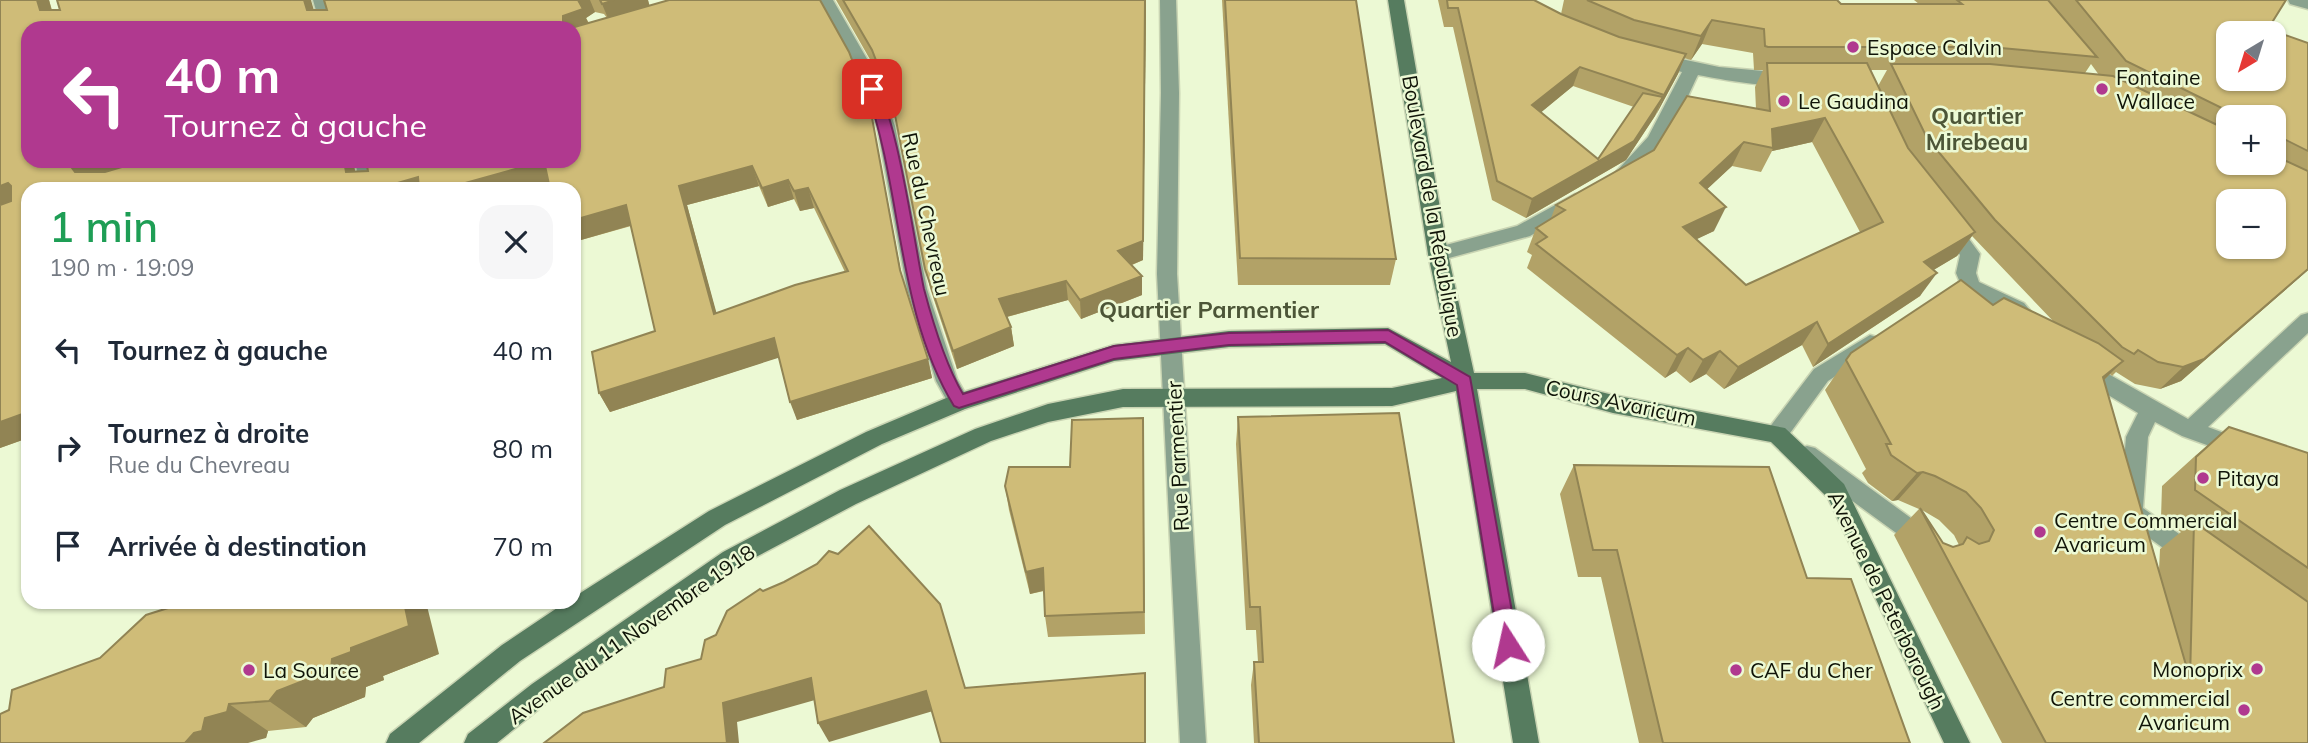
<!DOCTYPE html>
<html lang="fr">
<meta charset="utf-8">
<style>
:root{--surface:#fff;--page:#f6f6f7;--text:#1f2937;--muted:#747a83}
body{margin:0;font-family:Mulish,sans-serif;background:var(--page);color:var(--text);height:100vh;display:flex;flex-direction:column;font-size:26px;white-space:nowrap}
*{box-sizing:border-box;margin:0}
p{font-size:23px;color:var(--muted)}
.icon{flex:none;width:38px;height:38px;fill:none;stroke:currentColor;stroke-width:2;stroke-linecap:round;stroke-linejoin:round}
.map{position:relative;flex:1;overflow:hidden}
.details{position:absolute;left:21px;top:182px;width:560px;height:427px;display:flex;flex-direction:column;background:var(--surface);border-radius:21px;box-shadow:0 2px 5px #0004}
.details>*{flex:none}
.banner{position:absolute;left:21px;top:21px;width:560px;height:147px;border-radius:21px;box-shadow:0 2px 5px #0004;background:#b0398f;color:#fff;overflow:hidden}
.needle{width:46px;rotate:218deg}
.fabs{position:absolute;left:2216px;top:21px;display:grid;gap:14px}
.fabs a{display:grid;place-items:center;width:70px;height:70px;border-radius:14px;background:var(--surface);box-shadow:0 2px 5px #0004;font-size:35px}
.pin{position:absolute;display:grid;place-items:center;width:60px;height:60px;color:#fff;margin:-30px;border-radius:14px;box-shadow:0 4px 10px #0006}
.me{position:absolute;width:77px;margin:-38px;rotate:350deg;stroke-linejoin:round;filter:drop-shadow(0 0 5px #0008)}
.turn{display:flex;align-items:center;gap:24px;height:147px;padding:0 28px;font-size:32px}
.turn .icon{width:91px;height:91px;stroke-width:2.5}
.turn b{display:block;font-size:49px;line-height:60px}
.round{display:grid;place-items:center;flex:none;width:74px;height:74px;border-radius:21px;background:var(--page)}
.headline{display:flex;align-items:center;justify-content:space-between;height:119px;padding:0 28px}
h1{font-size:42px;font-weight:600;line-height:52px;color:#1e9e55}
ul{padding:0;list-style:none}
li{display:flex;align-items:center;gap:21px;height:98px;padding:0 28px}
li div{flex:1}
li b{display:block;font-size:26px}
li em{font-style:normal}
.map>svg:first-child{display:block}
</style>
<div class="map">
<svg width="2308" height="743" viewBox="0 0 2308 743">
<rect width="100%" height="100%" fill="#ecf9d4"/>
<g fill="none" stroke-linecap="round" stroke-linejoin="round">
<g stroke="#c9d4b3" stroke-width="3">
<path id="lane" d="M 1807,446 L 1815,448 L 1915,521 L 1931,547 L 1927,554 L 1919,557 L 1911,554 L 1899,535 L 1799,462 L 1796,455 L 1799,448 Z"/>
</g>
<g stroke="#c9d4b3" stroke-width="3">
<g id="street">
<path d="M 313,0 L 329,0 L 337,28 L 321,28 Z"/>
<path d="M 817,0 L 833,0 L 874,71 L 895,126 L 927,289 L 957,379 L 970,402 L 967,408 L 959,411 L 951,408 L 936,381 L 907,289 L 877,126 L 856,71 Z"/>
<path d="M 1160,0 L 1176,0 L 1179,93 L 1177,274 L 1206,743 L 1180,743 L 1157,274 L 1161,93 Z"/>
<path d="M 2288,0 L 2308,0 L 2308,9 L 2290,4 Z"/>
<path d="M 1653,53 L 1719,67 L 1787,73 L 1796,79 C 1785,93 1716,78 1698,75 C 1682,107 1660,171 1622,182 L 1615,180 L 1613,175 L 1648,137 L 1682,72 L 1647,63 L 1644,59 Z"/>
<path d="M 355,161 L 373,161 L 379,189 L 361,189 Z"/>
<path d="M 1575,194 L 1582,196 L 1584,201 L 1582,206 L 1530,236 L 1438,261 L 1431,259 L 1428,254 L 1431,249 L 1517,226 Z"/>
<path d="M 1948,218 L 1955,220 L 1980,254 L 1976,273 L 1979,282 L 2024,303 L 2033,314 L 2030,320 L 2023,322 L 2016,320 L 2010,313 L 1964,292 L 1956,273 L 1960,255 L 1938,225 L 1941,220 Z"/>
<path d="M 2308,313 L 2308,333 L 2208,427 L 2248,442 L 2251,448 L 2248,454 L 2240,457 L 2182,436 L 2155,422 L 2148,437 L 2143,508 L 2200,549 L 2204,556 L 2200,563 L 2192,566 L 2184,563 L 2123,519 L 2120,512 L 2126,437 L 2138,413 L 2075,375 L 2072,369 L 2075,363 L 2082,361 L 2089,363 L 2188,419 L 2301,315 Z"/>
<path d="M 1870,335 L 1877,337 L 1880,343 L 1877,349 L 1828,381 L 1785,440 L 1777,443 L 1769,440 L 1766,434 L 1769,428 L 1814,369 Z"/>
</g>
</g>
<g stroke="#c9d4b3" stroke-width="3">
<path id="secondary" d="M 1388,0 L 1404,0 L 1448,254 L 1474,373 L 1525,373 L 1613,395 L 1785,428 L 1844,484 L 1970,743 L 1944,743 L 1828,498 L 1771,442 L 1613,413 L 1525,389 L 1477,389 L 1539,743 L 1513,743 L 1456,391 L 1392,406 L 1123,407 L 1048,422 L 991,441 L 856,504 L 739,566 L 550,700 L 497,743 L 464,743 L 468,734 L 532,684 L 723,552 L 840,490 L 975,429 L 1048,404 L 1123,389 L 1392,388 L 1442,378 L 1385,344 L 1229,347 L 1114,361 L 965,409 L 882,444 L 725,525 L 520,661 L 419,743 L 386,743 L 390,734 L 502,645 L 566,602 L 574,602 L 574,597 L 709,511 L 866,432 L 951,396 L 1114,345 L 1229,331 L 1388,328 L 1451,362 L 1428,254 Z"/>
</g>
<use href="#lane" fill="#89a28e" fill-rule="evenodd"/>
<use href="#street" fill="#89a28e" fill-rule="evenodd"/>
<use href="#secondary" fill="#567c5f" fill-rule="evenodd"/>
</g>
<g fill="#b2a267" fill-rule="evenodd">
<path d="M 0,0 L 49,0 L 52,10 L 327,10 L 324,0 L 648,0 L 649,6 L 870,107 L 902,278 L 928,359 L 932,378 L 797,420 L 779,357 L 610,412 L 599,393 L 655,331 L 631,226 L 574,242 L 548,182 L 525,189 L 28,189 L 28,438 L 0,448 ZM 595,12 L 604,14 L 607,18 L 589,23 L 586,18 ZM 28,28 L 574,161 L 355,171 L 353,161 L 135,161 L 136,163 L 117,169 L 115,162 ZM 759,186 L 768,207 L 794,199 L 800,211 L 814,208 L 845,272 L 716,313 L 687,205 Z"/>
<path d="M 836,0 L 1146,0 L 1143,260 L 1132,265 L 1142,295 L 1081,319 L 1068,300 L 1007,317 L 1011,327 L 1014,346 L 957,369 L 930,288 L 897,123 L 876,70 Z"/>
<path d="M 1222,0 L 1356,0 L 1396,259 L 1390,285 L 1238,285 Z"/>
<path d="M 1438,0 L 1534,0 L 1561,14 L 1564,0 L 1837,0 L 1841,4 L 1919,4 L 1914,0 L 2286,0 L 2268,29 L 2308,43 L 2308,270 L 2181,381 L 2160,389 L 2135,384 L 2116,372 L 2112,376 L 2110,374 L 2104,380 L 2159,570 L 2160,549 L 2181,532 L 2161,518 L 2162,486 L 2195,456 L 2229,427 L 2308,453 L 2308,743 L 2002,743 L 1894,535 L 1919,509 L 1898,500 L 1892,501 L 1868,483 L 1862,473 L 1866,469 L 1825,390 L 1851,353 L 1993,305 L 2054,322 L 1972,236 L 1957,256 L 1933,270 L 1920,296 L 1813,367 L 1802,345 L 1724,389 L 1706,374 L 1690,383 L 1676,371 L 1665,378 L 1527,268 L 1532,255 L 1527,252 L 1536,228 L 1551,218 L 1556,205 L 1756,109 L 1755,87 L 1763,70 L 1754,70 L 1753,53 L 1702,44 L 1691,60 L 1684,58 L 1678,74 L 1655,116 L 1626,160 L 1526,218 L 1492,200 L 1453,27 L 1444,27 ZM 2091,64 L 2099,75 L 2085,73 ZM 1871,70 L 1887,70 L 1878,86 ZM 1573,86 L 1634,107 L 1598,159 L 1541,112 ZM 2228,117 L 2273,117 L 2273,163 L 2228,163 ZM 1812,142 L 1860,232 L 1746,285 L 1696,239 L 1714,231 L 1707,189 L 1732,166 L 1761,172 L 1772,151 ZM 1922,510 L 1939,520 L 1954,535 L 1959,545 L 1953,547 L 1943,543 Z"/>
<path d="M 1238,417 L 1454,743 L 1254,743 L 1251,685 L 1254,662 L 1258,662 L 1256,630 L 1246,630 L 1236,444 Z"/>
<path d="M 1143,418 L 1145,634 L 1048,637 L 1045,616 L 1044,591 L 1030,594 L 1009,510 L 1005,486 L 1070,467 Z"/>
<path d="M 1574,465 L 1807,578 L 1910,743 L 1639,743 L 1601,577 L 1578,577 L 1560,494 Z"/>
<path d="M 439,654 L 383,676 L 384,680 L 366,687 L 365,697 L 313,718 L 306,727 L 268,731 L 266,738 L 0,743 Z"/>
</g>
<g fill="#918454">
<path d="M 37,0 L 49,0 L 56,28 L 40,10 Z"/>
<path d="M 304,0 L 311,0 L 319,28 L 307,10 Z"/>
<path d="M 578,0 L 590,0 L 595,12 L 586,18 L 591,29 L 563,28 L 563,16 Z"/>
<path d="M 614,0 L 648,0 L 651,11 L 610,23 L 602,4 Z"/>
<path d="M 1146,0 L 1143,260 L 1119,270 L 1118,251 Z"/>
<path d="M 1712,20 L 1702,44 L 1691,60 L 1701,36 Z"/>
<path d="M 1686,54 L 1678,74 L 1656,115 L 1664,95 Z"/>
<path d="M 1580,67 L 1573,86 L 1527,124 L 1532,105 Z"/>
<path d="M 1663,97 L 1655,116 L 1626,160 L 1526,218 L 1532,199 L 1634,141 Z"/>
<path d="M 870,107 L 874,127 L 904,289 L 900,270 Z"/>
<path d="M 1825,118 L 1812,142 L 1772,151 L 1773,148 L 1772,129 Z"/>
<path d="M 1744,142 L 1732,166 L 1688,207 L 1700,183 Z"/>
<path d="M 79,161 L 116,161 L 119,174 L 75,172 L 72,168 L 76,162 Z"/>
<path d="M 344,161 L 353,161 L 359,189 L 346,172 Z"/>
<path d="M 544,161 L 554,181 L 525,189 L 458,189 L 458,185 Z"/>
<path d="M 752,166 L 759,186 L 687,205 L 722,333 L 714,314 L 679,186 Z"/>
<path d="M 418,177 L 426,189 L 377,189 Z"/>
<path d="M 788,180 L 794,199 L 768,207 L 762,188 Z"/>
<path d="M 8,183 L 27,202 L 0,212 L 0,186 Z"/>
<path d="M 808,188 L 814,208 L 800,211 L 794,191 Z"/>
<path d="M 626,205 L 636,224 L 574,242 L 574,220 Z"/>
<path d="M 1726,207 L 1714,231 L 1672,251 L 1683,227 Z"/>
<path d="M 1975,232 L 1957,256 L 1907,286 L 1924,262 Z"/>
<path d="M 2308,269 L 2308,270 L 2181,381 L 2160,389 L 2183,367 Z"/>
<path d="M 1937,273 L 1920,296 L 1813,367 L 1828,344 Z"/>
<path d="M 1142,276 L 1142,295 L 1081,319 L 1080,300 Z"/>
<path d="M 1066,281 L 1068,300 L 1002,318 L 999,299 Z"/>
<path d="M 1817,322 L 1802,345 L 1724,389 L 1738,367 Z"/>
<path d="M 1011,327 L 1014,346 L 957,369 L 953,351 Z"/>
<path d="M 774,338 L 781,357 L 610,412 L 599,393 Z"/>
<path d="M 574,347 L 577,361 L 574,362 Z"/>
<path d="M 1688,348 L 1676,371 L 1665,378 L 1677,355 Z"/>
<path d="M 1720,351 L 1706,374 L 1690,383 L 1703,360 Z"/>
<path d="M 928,359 L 932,378 L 797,420 L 790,402 Z"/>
<path d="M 2123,361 L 2093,391 L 2103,377 Z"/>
<path d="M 28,412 L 28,438 L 0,448 L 0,422 Z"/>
<path d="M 1923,472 L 1898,500 L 1892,501 L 1917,473 Z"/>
<path d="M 1043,568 L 1046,590 L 1030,594 L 1026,572 Z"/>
<path d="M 404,602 L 426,602 L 439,654 L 383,676 L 384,680 L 366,687 L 365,697 L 313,718 L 306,727 L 269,701 L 277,691 L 351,648 Z"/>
<path d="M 811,678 L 822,698 L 737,722 L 739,743 L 727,743 L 723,703 Z"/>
<path d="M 926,691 L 933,711 L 829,742 L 818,723 Z"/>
<path d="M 229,704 L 268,731 L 266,738 L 248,743 L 185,743 L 205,718 Z"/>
</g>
<g fill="#cfbc78" stroke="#918454" stroke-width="2" fill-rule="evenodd">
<path d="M 0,0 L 37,0 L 40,10 L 60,10 L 57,0 L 304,0 L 307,10 L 327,10 L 324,0 L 578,0 L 583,9 L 563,16 L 563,28 L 28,28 L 28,161 L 79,161 L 76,162 L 72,168 L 75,172 L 105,172 L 142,161 L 344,161 L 346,172 L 368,171 L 366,161 L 574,161 L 574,28 L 571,28 L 669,0 L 820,0 L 849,52 L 870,107 L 900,270 L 928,359 L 790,402 L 774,338 L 599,393 L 592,352 L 655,331 L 626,205 L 574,220 L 574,189 L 550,189 L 544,161 L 458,185 L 458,189 L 419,189 L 418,177 L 377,189 L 28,189 L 28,412 L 0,422 L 0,205 L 11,201 L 11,186 L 8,183 L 0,186 ZM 752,166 L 762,188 L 788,180 L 794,191 L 808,188 L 848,271 L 795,285 L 714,314 L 679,186 Z"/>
<path d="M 600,0 L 614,0 L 602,4 Z"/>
<path d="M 843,0 L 1145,0 L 1143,241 L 1118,251 L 1142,276 L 1080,300 L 1066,281 L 999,299 L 1011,327 L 953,351 L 925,269 L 893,105 L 872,50 Z"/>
<path d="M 1225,0 L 1356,0 L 1396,259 L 1240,258 Z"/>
<path d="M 1447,0 L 1534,0 L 1561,14 L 1619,37 L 1686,54 L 1664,95 L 1580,67 L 1532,105 L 1598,159 L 1643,93 L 1663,97 L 1634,141 L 1532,199 L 1497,181 L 1458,8 L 1448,8 Z"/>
<path d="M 1587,0 L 1837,0 L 1841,4 L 1962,4 L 1957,0 L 2048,0 L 2097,57 L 1990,47 L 1768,47 L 1765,46 L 1764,29 L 1712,20 L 1701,36 L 1634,20 Z"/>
<path d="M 2076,0 L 2286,0 L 2268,29 L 2308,43 L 2308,151 L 2280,137 L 2273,137 L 2273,117 L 2240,117 L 2126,61 ZM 2228,33 L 2273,33 L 2273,79 L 2228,79 Z"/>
<path d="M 1767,63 L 1867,63 L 1908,148 L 1975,232 L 1924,262 L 1937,273 L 1828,344 L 1817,322 L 1738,367 L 1720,351 L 1703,360 L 1688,348 L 1677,355 L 1536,244 L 1547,237 L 1536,228 L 1565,210 L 1556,205 L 1654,150 L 1687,96 L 1770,111 ZM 1825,118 L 1883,222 L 1746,285 L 1683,227 L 1726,207 L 1700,183 L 1744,142 L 1773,148 L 1772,129 Z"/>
<path d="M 1891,64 L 1990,64 L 2113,76 L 2228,130 L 2228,163 L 2273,163 L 2273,155 L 2308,171 L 2308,269 L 2204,359 L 2183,367 L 2158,362 L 2138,350 L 2134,354 L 2122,347 L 1995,220 L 1927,138 ZM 2228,201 L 2273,201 L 2273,247 L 2228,247 Z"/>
<path d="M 1961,280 L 1993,305 L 2004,298 L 2098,343 L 2123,361 L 2103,377 L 2190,679 L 2194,522 L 2308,602 L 2308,743 L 2046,743 L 1920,508 L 1943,543 L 1953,547 L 1963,544 L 1967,537 L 1979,544 L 1989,541 L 1994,530 L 1981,508 L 1966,492 L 1935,476 L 1923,472 L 1917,473 L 1891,455 L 1886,444 L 1891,444 L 1846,360 L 1851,353 Z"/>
<path d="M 1399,413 L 1454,743 L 1259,743 L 1254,662 L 1263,662 L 1260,607 L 1250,607 L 1238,417 Z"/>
<path d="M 1143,418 L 1144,612 L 1045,616 L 1043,568 L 1026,572 L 1005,486 L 1009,467 L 1070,467 L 1072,420 Z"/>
<path d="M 2229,427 L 2308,453 L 2308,568 L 2195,490 L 2196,457 Z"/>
<path d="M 1574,465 L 1769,467 L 1807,578 L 1851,579 L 1910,743 L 1663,743 L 1617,550 L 1593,550 Z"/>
<path d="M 869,526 L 940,604 L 965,688 L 1145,673 L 1145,743 L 941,743 L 926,691 L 818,723 L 811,678 L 723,703 L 727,743 L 544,743 L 583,713 L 664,687 L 666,669 L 701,659 L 705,640 L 716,635 L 727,611 L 760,589 L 763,591 L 784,582 L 817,564 L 829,551 L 838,554 Z"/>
<path d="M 187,602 L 404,602 L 409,626 L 351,648 L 351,652 L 332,659 L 331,670 L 277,691 L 269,701 L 229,704 L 227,712 L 205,718 L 202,731 L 194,733 L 185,743 L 0,743 L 0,714 L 9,710 L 12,690 L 100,658 L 146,615 Z"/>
</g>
<path fill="#b0398f" stroke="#72255d" stroke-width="2" d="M 872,85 C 894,92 917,259 924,289 C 933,323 945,364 963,394 L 1114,346 L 1229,333 L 1388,330 L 1470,377 L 1518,645 L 1515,651 L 1508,653 L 1502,651 L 1499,645 L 1457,385 L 1385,342 L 1229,345 L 1114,359 L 959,408 L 954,406 C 896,311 903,192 866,89 Z"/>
<g fill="#b0398f" stroke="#ecf9d4" stroke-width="2.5">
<circle cx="1853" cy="47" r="7"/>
<circle cx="2102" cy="89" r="7"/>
<circle cx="1784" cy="101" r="7"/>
<circle cx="2203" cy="478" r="7"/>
<circle cx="2040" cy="532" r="7"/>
<circle cx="2257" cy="669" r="7"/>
<circle cx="249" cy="670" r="7"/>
<circle cx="1736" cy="670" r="7"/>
<circle cx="2244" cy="710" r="7"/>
</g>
<g text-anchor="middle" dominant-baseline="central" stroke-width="5" stroke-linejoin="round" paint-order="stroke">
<g font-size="21" fill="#101408" stroke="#ecf9d4" text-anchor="start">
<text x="1867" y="47">Espace Calvin</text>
<text x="2116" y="77">Fontaine<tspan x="2116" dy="24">Wallace</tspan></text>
<text x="1798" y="101">Le Gaudina</text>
<text x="2217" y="478">Pitaya</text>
<text x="2054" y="520">Centre Commercial<tspan x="2054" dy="24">Avaricum</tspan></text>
<text x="2243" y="669" text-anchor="end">Monoprix</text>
<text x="263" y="670">La Source</text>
<text x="1750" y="670">CAF du Cher</text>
<text x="2230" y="698" text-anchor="end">Centre commercial<tspan x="2230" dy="24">Avaricum</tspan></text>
</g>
<g font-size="21" fill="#101408" stroke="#ecf9d4">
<text transform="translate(1433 206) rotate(80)">Boulevard de la République</text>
<text transform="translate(927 214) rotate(78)">Rue du Chevreau</text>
<text transform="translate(1621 402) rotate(12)">Cours Avaricum</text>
<text transform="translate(1177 456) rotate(-93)">Rue Parmentier</text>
<text transform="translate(1887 600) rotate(64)">Avenue de Peterborough</text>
<text transform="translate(631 634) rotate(-35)">Avenue du 11 Novembre 1918</text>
</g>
<g font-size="23" font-weight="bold" fill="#4c5537" stroke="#ecf9d4">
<text x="1977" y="115">Quartier<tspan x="1977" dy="26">Mirebeau</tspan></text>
<text x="1209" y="309">Quartier Parmentier</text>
</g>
</g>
</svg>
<div class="fabs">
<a><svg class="needle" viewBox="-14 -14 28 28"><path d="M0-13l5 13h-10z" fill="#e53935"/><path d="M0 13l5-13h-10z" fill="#747a83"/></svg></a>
<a>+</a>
<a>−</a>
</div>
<div class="pin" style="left:872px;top:89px;background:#d93025"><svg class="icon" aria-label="arrive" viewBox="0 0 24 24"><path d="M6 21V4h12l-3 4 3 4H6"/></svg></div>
<svg class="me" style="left:1508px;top:645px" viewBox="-20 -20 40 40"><circle r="19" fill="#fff"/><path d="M0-13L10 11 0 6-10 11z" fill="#b0398f"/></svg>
<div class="banner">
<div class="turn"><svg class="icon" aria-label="left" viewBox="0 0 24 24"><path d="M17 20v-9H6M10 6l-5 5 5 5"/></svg><div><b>40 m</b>Tournez à gauche</div></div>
</div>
<section class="details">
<div class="headline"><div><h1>1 min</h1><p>190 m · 19:09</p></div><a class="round"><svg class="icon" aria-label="close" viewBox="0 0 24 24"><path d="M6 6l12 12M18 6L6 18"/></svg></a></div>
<ul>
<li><svg class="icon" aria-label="left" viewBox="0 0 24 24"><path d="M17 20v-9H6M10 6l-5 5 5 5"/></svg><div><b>Tournez à gauche</b></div><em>40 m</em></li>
<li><svg class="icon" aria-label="right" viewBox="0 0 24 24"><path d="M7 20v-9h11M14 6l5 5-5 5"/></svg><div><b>Tournez à droite</b><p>Rue du Chevreau</p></div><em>80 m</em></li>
<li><svg class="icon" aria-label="arrive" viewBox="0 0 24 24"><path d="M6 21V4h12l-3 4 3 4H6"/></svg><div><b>Arrivée à destination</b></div><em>70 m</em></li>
</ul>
</section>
</div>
